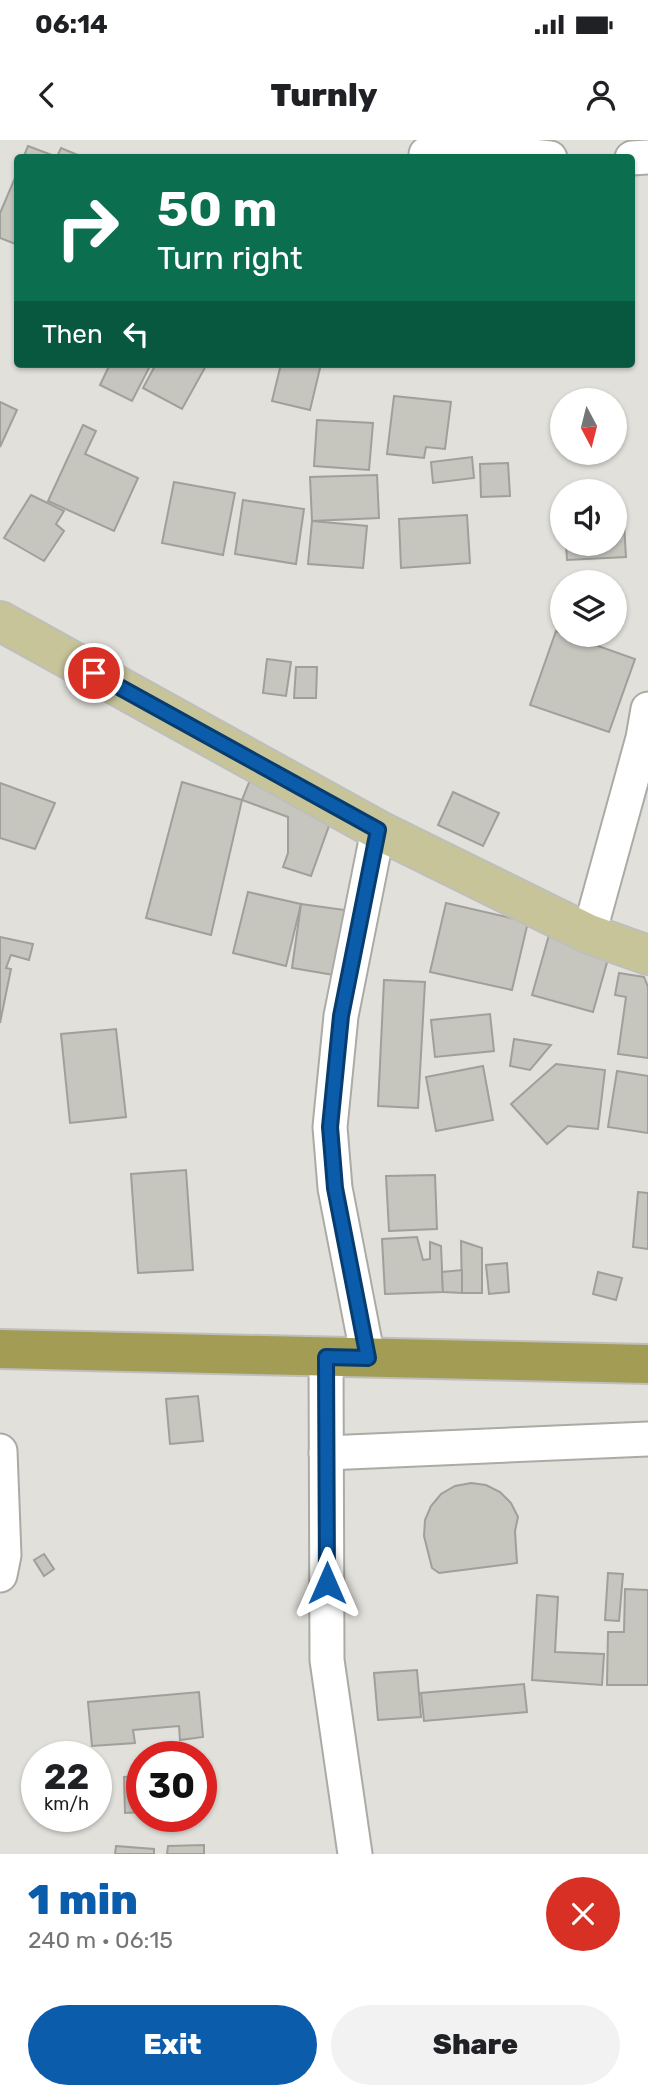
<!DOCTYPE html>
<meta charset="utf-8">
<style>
:root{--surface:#fff;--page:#f2f2f2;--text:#202124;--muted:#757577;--accent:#0b5cab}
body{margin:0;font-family:Rubik,sans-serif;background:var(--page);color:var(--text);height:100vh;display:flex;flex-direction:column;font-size:26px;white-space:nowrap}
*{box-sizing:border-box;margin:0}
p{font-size:23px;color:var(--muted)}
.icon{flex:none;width:38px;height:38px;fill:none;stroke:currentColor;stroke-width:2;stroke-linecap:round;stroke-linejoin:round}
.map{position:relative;height:1714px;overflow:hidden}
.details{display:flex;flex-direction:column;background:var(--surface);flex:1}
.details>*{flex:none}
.hud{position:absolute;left:14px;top:14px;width:621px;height:214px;border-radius:7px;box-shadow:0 2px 5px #0004;background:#0b6e4f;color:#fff;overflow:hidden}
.needle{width:46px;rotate:173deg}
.controls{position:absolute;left:550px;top:248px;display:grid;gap:14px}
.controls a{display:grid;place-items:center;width:77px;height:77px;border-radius:50%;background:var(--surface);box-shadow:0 2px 5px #0004;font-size:35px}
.speed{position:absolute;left:21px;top:1601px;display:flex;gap:14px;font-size:35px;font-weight:700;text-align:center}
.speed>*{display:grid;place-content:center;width:91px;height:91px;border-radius:50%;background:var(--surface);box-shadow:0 2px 5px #0004;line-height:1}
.speed small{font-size:18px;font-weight:400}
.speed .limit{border:10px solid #d22;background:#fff;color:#111}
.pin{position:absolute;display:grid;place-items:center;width:60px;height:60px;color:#fff;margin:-30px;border:4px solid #fff;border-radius:50%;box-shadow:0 2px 7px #0007}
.me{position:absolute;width:77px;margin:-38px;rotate:0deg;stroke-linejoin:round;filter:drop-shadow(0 0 5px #0008)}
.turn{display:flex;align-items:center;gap:24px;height:147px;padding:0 28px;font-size:32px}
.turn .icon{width:91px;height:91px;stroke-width:2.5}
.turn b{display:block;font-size:49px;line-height:60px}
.then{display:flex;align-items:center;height:66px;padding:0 28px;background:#0003;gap:14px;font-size:26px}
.round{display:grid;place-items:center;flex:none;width:74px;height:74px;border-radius:37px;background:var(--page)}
.summary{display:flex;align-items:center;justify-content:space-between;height:119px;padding:0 28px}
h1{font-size:42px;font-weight:800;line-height:52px;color:var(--accent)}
.action{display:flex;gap:14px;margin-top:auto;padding:14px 28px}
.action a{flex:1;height:80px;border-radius:42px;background:var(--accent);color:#fff;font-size:28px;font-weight:800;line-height:80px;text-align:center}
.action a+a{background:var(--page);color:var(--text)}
.status{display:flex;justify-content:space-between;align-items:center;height:49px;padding:0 35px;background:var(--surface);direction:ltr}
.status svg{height:19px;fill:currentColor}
header{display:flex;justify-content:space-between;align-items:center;height:91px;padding:0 28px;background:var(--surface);font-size:32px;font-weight:800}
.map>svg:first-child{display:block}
</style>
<div class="status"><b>06:14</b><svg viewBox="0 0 49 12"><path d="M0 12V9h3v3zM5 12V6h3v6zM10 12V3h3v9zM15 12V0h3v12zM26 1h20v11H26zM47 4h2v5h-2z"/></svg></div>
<header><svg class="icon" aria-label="back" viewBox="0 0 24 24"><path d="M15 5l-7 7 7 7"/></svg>Turnly<svg class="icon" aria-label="person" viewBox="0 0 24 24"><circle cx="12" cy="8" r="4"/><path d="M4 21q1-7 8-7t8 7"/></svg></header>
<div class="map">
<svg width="648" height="1714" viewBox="0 0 648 1714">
<rect width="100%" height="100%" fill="#e1e0da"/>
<g fill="#c6c5be" stroke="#a09f99" stroke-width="2">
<path d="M 28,6 L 57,17 L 61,8 L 85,18 L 23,18 Z"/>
<path d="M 18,31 L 18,105 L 0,98 L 0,73 Z"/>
<path d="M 110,224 L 151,224 L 132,261 L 100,245 Z"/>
<path d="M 156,224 L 207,224 L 182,269 L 143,248 Z"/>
<path d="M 281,224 L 321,224 L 310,270 L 272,261 Z"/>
<path d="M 394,256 L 451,262 L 445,309 L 426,307 L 424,318 L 387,314 Z"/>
<path d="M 0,262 L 17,270 L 0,307 Z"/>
<path d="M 317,280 L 373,283 L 369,330 L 314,326 Z"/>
<path d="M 83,285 L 96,291 L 85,314 L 138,338 L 114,391 L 48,361 Z"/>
<path d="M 472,317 L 474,338 L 433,343 L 431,322 Z"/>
<path d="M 508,323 L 510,356 L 481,357 L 480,324 Z"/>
<path d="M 377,335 L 379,378 L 312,381 L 310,337 Z"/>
<path d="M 174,342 L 235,353 L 223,415 L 162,403 Z"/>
<path d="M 31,355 L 64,371 L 56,384 L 64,391 L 44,421 L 4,398 Z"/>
<path d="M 243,360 L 304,369 L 296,424 L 235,414 Z"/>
<path d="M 467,375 L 470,423 L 401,428 L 399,379 Z"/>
<path d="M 312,381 L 367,386 L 363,428 L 308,424 Z"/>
<path d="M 614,385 L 624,385 L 626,417 L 567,420 L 566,404 L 614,404 Z"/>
<path d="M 556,491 L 635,519 L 609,592 L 530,565 Z"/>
<path d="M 267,519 L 291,522 L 286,556 L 263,553 Z"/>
<path d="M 296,527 L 317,527 L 316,558 L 294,558 Z"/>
<path d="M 250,640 L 335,669 L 311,736 L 283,727 L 288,713 L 288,677 L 242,660 Z"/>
<path d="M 182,642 L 242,660 L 211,795 L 146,778 Z"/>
<path d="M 0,643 L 55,663 L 35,709 L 0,698 Z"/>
<path d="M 453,652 L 499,673 L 483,706 L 438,685 Z"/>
<path d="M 248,752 L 301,764 L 286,826 L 233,813 Z"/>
<path d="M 446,763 L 528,782 L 512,850 L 430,832 Z"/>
<path d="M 301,764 L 352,771 L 340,836 L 292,828 Z"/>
<path d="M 549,795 L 610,812 L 593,872 L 532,855 Z"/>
<path d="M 0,797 L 33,804 L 29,820 L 11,815 L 6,828 L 11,829 L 0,883 Z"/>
<path d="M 619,833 L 644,837 L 648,847 L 648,918 L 618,914 L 626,857 L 615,855 Z"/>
<path d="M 384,840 L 425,842 L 418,968 L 378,966 Z"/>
<path d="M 490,874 L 494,911 L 435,917 L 431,880 Z"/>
<path d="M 116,889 L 126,977 L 70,983 L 61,894 Z"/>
<path d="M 514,899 L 551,905 L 530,930 L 510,926 Z"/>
<path d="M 556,924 L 605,930 L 598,989 L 568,986 L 547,1004 L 511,964 Z"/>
<path d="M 483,926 L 493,980 L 436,991 L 426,937 Z"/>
<path d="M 617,931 L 648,936 L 648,993 L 608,987 Z"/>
<path d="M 186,1030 L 193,1130 L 138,1133 L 131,1034 Z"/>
<path d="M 435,1035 L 437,1089 L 389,1091 L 386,1036 Z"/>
<path d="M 638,1052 L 648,1053 L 648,1109 L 633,1107 Z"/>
<path d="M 417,1097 L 423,1120 L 430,1119 L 430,1102 L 441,1106 L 443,1152 L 385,1154 L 382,1099 Z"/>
<path d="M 461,1101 L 482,1108 L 482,1153 L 462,1153 Z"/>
<path d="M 507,1123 L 509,1152 L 489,1154 L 486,1125 Z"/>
<path d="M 462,1130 L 462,1153 L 443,1152 L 442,1132 Z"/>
<path d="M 598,1132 L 622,1138 L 616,1160 L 593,1154 Z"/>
<path d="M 198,1256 L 203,1301 L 170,1304 L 166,1259 Z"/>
<path d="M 471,1343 L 486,1345 L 500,1352 L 511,1363 L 518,1377 L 515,1391 L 517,1423 L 439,1433 L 432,1428 L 424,1396 L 425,1380 L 431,1366 L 441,1354 L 455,1346 Z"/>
<path d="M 44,1414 L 54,1429 L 44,1436 L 34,1420 Z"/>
<path d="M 608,1433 L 623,1434 L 619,1481 L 605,1480 Z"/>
<path d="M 625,1449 L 648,1450 L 648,1545 L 607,1545 L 608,1492 L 624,1492 Z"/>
<path d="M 537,1455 L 558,1457 L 555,1512 L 604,1514 L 602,1545 L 532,1540 Z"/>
<path d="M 417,1530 L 421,1577 L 378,1580 L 374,1533 Z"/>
<path d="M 524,1544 L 527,1572 L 424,1581 L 421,1553 Z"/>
<path d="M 199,1552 L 203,1597 L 180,1600 L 179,1586 L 133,1590 L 135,1603 L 92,1606 L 88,1562 Z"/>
<path d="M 142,1636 L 142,1672 L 125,1673 L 124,1637 Z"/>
<path d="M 204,1705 L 204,1714 L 167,1714 L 168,1706 Z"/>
<path d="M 116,1706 L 154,1709 L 154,1714 L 115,1714 Z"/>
</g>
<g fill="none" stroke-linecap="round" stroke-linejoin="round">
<g stroke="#abaaa4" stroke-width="37">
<g id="minor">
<path d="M 426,14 L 515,14 L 550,18"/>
<path d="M 632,18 L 648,17"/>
<path d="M 589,794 L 643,598 L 648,569"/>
<path d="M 326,1217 L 327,1520 L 355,1714"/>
<path d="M 368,1218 L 335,1048 L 330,987 L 341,876 L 378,690"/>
<path d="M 0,1311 L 4,1415 L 0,1435"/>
<path d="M 326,1313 L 648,1299"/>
</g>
</g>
<g stroke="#bebebd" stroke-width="42">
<path id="major" d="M 0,481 L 378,690 L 589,794 L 648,815"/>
</g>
<g stroke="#bebebd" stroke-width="42">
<path id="highway" d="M 0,1209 L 648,1224"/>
</g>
<use href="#minor" stroke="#fff" stroke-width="33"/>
<use href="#major" stroke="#c7c499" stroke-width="38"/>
<use href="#highway" stroke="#a29c55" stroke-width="38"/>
</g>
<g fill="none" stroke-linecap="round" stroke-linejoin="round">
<g stroke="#073c6f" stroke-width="18">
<path id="route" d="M 94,533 L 378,690 L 341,876 L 330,987 L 335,1048 L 368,1218 L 326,1217 L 327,1443"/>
</g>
<use href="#route" stroke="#0b5cab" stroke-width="12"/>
</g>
</svg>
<div class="controls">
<a><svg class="needle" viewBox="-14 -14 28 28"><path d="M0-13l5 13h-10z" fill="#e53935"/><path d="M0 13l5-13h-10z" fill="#757577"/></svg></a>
<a><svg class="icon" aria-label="sound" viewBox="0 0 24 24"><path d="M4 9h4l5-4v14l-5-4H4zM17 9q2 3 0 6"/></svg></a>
<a><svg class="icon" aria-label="layers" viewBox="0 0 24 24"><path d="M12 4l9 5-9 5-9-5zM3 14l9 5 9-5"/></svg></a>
</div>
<div class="speed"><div>22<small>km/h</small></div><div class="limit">30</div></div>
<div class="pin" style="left:94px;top:533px;background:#d93025"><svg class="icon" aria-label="arrive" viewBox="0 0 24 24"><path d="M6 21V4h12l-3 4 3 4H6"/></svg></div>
<svg class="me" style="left:327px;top:1443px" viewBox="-20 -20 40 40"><path d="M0-17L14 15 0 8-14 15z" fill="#0b5cab" stroke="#fff" stroke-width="4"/></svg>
<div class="hud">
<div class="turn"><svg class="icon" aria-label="right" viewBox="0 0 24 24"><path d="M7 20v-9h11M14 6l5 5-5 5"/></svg><div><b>50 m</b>Turn right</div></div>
<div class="then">Then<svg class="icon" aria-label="left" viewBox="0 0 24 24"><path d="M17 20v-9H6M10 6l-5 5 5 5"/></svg></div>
</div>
</div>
<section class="details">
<div class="summary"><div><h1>1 min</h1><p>240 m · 06:15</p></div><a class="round" style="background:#d93025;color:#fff"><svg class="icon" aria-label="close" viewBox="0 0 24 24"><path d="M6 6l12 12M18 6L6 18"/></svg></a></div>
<div class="action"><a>Exit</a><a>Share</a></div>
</section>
